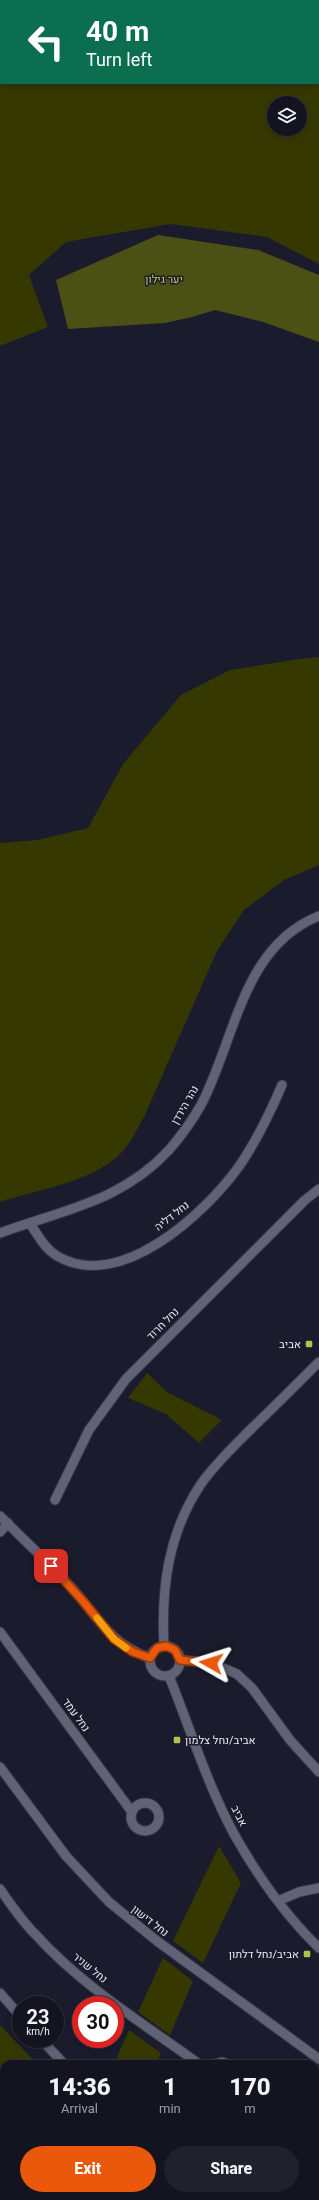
<!DOCTYPE html>
<meta charset="utf-8">
<style>
:root{--surface:#141421;--page:#21212e;--text:#f1f3f6;--muted:#9d9ea5;--line:#33333f;--accent:#ea580c}
body{margin:0;font-family:Roboto,Heebo,sans-serif;background:var(--page);color:var(--text);height:100vh;display:flex;flex-direction:column;font-size:15px;white-space:nowrap}
*{box-sizing:border-box;margin:0}
p{font-size:13px;color:var(--muted)}
.icon{flex:none;width:22px;height:22px;fill:none;stroke:currentColor;stroke-width:2;stroke-linecap:round;stroke-linejoin:round}
.map{position:relative;flex:1;overflow:hidden}
.panel{position:absolute;left:0px;top:2060px;width:319px;height:140px;display:flex;flex-direction:column;background:var(--surface);border-radius:12px 12px 0 0;box-shadow:0 2px 6px #0003,0 0 0 1px var(--line)}
.panel>*{flex:none}
.banner{position:absolute;left:0px;top:0px;width:319px;height:84px;box-shadow:0 2px 6px #0003,0 0 0 1px var(--line);background:#0b6e4f;color:#fff;overflow:hidden}
.tools{position:absolute;left:267px;top:96px;display:grid;gap:8px}
.tools a{display:grid;place-items:center;width:40px;height:40px;border-radius:50%;background:var(--surface);box-shadow:0 2px 6px #0003,0 0 0 1px var(--line);font-size:20px}
.speed{position:absolute;left:12px;top:1996px;display:flex;gap:8px;font-size:20px;font-weight:700;text-align:center}
.speed>*{display:grid;place-content:center;width:52px;height:52px;border-radius:50%;background:var(--surface);box-shadow:0 2px 6px #0003,0 0 0 1px var(--line);line-height:1}
.speed small{font-size:10px;font-weight:400}
.speed .limit{border:6px solid #d22;background:#fff;color:#111}
.pin{position:absolute;display:grid;place-items:center;width:34px;height:34px;color:#fff;margin:-17px;border-radius:8px;box-shadow:0 2px 6px #0006}
.me{position:absolute;width:44px;margin:-22px;rotate:276deg;stroke-linejoin:round;filter:drop-shadow(0 0 3px #0008)}
.turn{display:flex;align-items:center;gap:14px;height:84px;padding:0 20px;font-size:18px}
.turn .icon{width:52px;height:52px;stroke-width:2.5}
.turn b{display:block;font-size:28px;line-height:34px}
.eta{display:flex;justify-content:space-evenly;align-items:center;height:68px;text-align:center}
.eta b{font-size:24px;font-weight:800;line-height:28px}
.action{display:flex;gap:8px;margin-top:auto;padding:8px 20px}
.action a{flex:1;height:46px;border-radius:24px;background:var(--accent);color:#fff;font-size:16px;font-weight:800;line-height:46px;text-align:center}
.action a+a{background:var(--page);color:var(--text)}
.map>svg:first-child{display:block}
</style>
<div class="map">
<svg width="319" height="2200" viewBox="0 0 319 2200">
<rect width="100%" height="100%" fill="#1a1b2c"/>
<g fill="#353800" fill-rule="evenodd">
<path d="M 78,0 L 319,0 L 319,264 L 267,237 L 170,224 L 66,242 L 29,275 L 48,327 L 0,346 L 0,44 L 1,83 L 318,83 L 318,1 ZM 274,103 L 300,103 L 300,129 L 274,129 Z"/>
<path d="M 319,657 L 319,865 L 284,880 L 244,910 L 217,951 L 145,1115 C 137,1129 130,1145 118,1156 C 86,1184 38,1189 0,1202 L 0,843 L 37,840 L 88,828 L 123,764 L 181,695 L 230,670 L 299,659 Z"/>
<path d="M 147,1373 L 167,1392 L 222,1420 L 199,1443 L 166,1414 L 128,1398 Z"/>
<path d="M 219,1846 L 241,1883 L 203,1963 L 173,1941 Z"/>
<path d="M 163,1958 L 193,1981 L 170,2035 L 138,2012 Z"/>
<path d="M 0,2025 L 37,2064 L 4,2064 L 4,2191 L 0,2187 Z"/>
<path d="M 129,2030 L 161,2053 L 156,2064 L 114,2064 Z"/>
<path d="M 8,2196 L 123,2196 L 126,2200 L 11,2200 Z"/>
</g>
<path fill="#4b5014" d="M 158,235 L 258,250 L 319,275 L 319,342 L 263,322 L 215,310 L 192,317 L 165,323 L 68,329 L 56,280 Z"/>
<g fill="none" stroke-linecap="round" stroke-linejoin="round">
<g stroke="#403f7c" stroke-width="2.5">
<path d="M 0,2126 L 4,2130"/>
<path d="M 59,2196 L 64,2200"/>
</g>
<g stroke="#383846" stroke-width="11">
<g id="street">
<path d="M 72,0 L 73,1"/>
<path d="M 0,33 L 1,35"/>
<path d="M 30,1224 C 39,1236 44,1248 57,1256 C 120,1293 206,1213 240,1165 C 257,1140 270,1113 282,1085"/>
<path d="M 0,1233 C 62,1210 121,1202 169,1150 C 181,1136 192,1121 201,1105 C 235,1041 242,946 319,916"/>
<path d="M 55,1500 L 89,1430 L 126,1379 L 305,1200 L 319,1189"/>
<path d="M 0,1516 C 23,1539 47,1561 70,1586 C 98,1616 108,1643 150,1658"/>
<path d="M 0,1532 L 8,1523"/>
<path d="M 0,1632 L 132,1812"/>
<circle cx="165" cy="1661" r="15"/>
<path d="M 164,1646 C 161,1589 168,1533 201,1484 C 215,1464 233,1447 250,1430 C 273,1408 296,1385 319,1362"/>
<path d="M 180,1660 L 211,1663 L 237,1674 L 252,1688 L 290,1740 L 319,1772"/>
<path d="M 169,1676 C 190,1728 207,1784 234,1834 C 257,1875 285,1915 319,1948"/>
<path d="M 0,1767 L 66,1856 L 109,1902 L 157,1941 L 319,2059"/>
<circle cx="145" cy="1817" r="14"/>
<path d="M 0,1889 C 11,1905 22,1921 36,1935 C 82,1986 144,2024 199,2064"/>
<path d="M 278,1901 L 299,1892 L 319,1888"/>
<path d="M 0,1993 L 21,2017"/>
<path d="M 41,2039 L 64,2064"/>
<path d="M 214,2064 L 222,2062 L 228,2064"/>
<path d="M 0,2103 L 4,2109"/>
<path d="M 189,2196 L 194,2200"/>
<path d="M 204,2200 L 212,2198 L 219,2200"/>
</g>
</g>
<use href="#street" stroke="#606276" stroke-width="9"/>
</g>
<g fill="none" stroke-linecap="round" stroke-linejoin="round">
<g stroke="#983908" stroke-width="10">
<path id="route" d="M 51,1566 L 82,1600 L 114,1639 L 133,1652 L 150,1658 L 157,1648 L 166,1646 L 175,1650 L 180,1660 L 211,1663"/>
</g>
<use href="#route" stroke="#ea580c" stroke-width="7"/>
<path stroke="#f59e0b" stroke-width="7" d="M 97,1618 L 114,1639 L 126,1648"/>
</g>
<g fill="#b8c147" stroke="#1a1b2c" stroke-width="1.5">
<rect x="305" y="1340" width="8" height="8" rx="2"/>
<rect x="173" y="1736" width="8" height="8" rx="2"/>
<rect x="303" y="1950" width="8" height="8" rx="2"/>
</g>
<g text-anchor="middle" dominant-baseline="central" stroke-width="3" stroke-linejoin="round" paint-order="stroke">
<g font-size="11" fill="#c1ca61" stroke="#1a1b2c">
<text x="164" y="279">יער גילון</text>
</g>
<g font-size="11" fill="#e8e9f5" stroke="#1a1b2c">
<text transform="translate(185 1105) rotate(-60)">נהר הירדן</text>
<text transform="translate(172 1216) rotate(-38)">נחל דליה</text>
<text transform="translate(163 1324) rotate(-45)">נחל חרוד</text>
<text transform="translate(76 1715) rotate(54)">נחל עמד</text>
<text transform="translate(239 1816) rotate(64)">אביב</text>
<text transform="translate(150 1921) rotate(38)">נחל דישון</text>
<text transform="translate(90 1968) rotate(39)">נחל שניר</text>
</g>
<g font-size="11" fill="#e8e9f5" stroke="#1a1b2c" text-anchor="end">
<text x="301" y="1344">אביב</text>
<text x="185" y="1740" text-anchor="start">אביב/נחל צלמון</text>
<text x="299" y="1954">אביב/נחל דלתון</text>
</g>
</g>
</svg>
<div class="tools">
<a><svg class="icon" aria-label="layers" viewBox="0 0 24 24"><path d="M12 4l9 5-9 5-9-5zM3 14l9 5 9-5"/></svg></a>
</div>
<div class="speed"><div>23<small>km/h</small></div><div class="limit">30</div></div>
<div class="pin" style="left:51px;top:1566px;background:#d93025"><svg class="icon" aria-label="arrive" viewBox="0 0 24 24"><path d="M6 21V4h12l-3 4 3 4H6"/></svg></div>
<svg class="me" style="left:211px;top:1663px" viewBox="-20 -20 40 40"><path d="M0-17L14 15 0 8-14 15z" fill="#ea580c" stroke="#fff" stroke-width="4"/></svg>
<div class="banner">
<div class="turn"><svg class="icon" aria-label="left" viewBox="0 0 24 24"><path d="M17 20v-9H6M10 6l-5 5 5 5"/></svg><div><b>40 m</b>Turn left</div></div>
</div>
<section class="panel">
<div class="eta">
<div><b>14:36</b><p>Arrival</p></div>
<div><b>1</b><p>min</p></div>
<div><b>170</b><p>m</p></div>
</div>
<div class="action"><a>Exit</a><a>Share</a></div>
</section>
</div>
